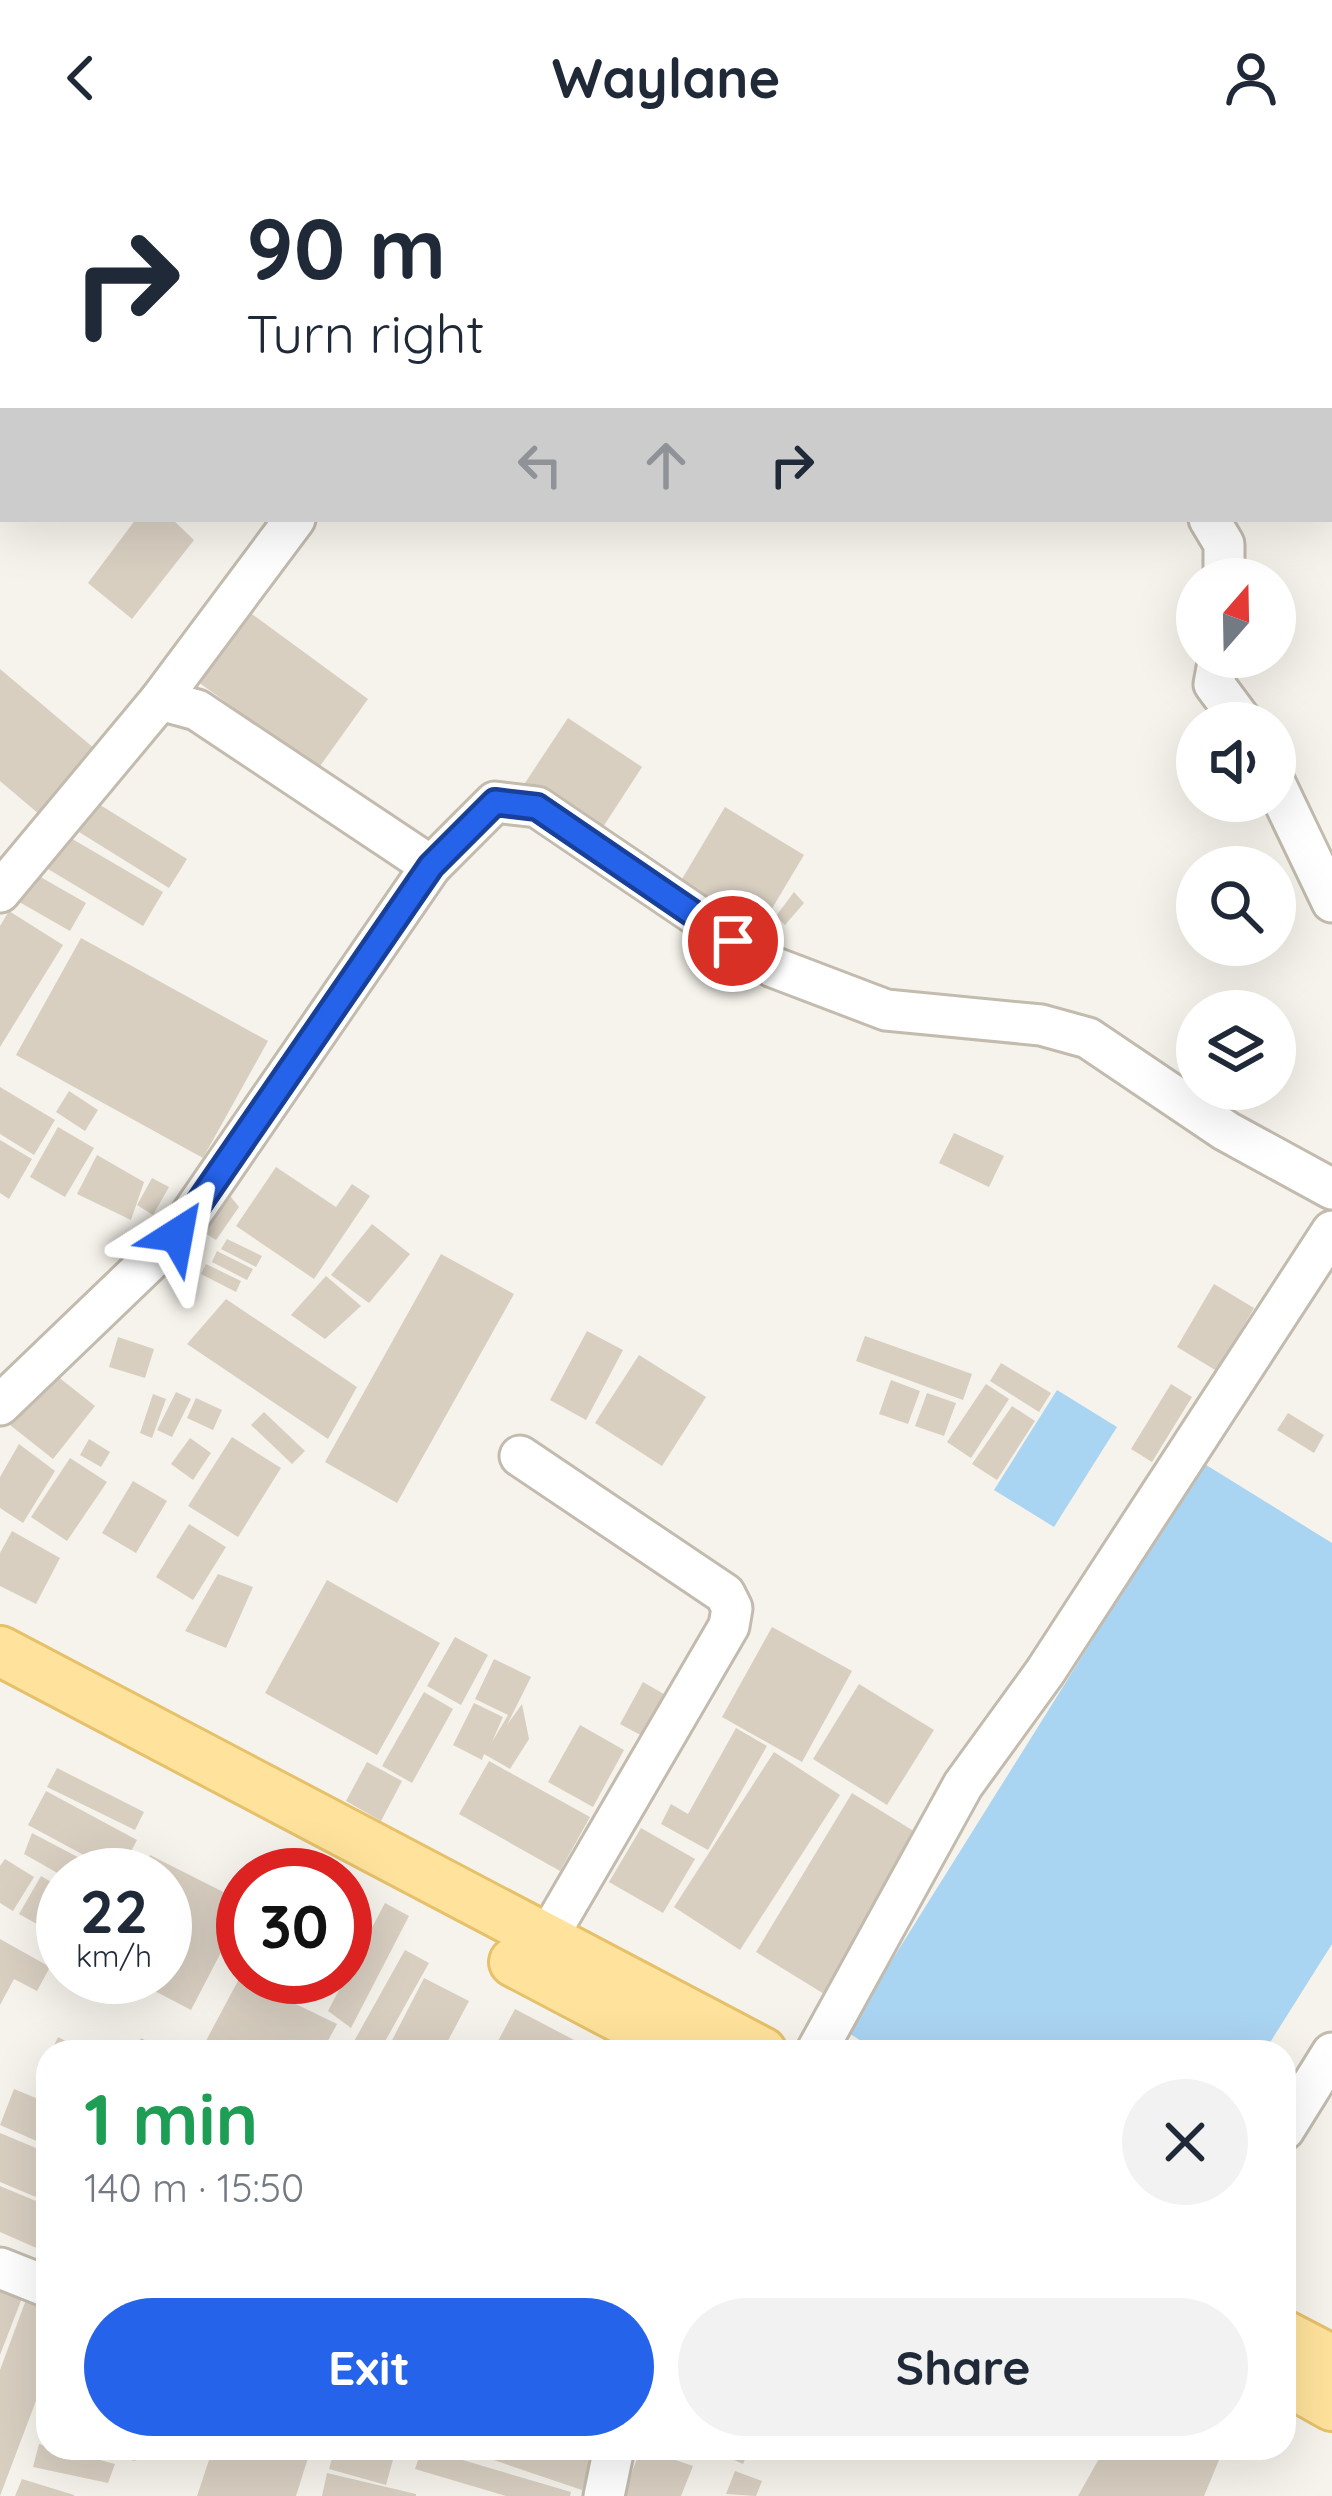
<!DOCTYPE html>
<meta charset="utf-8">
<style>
:root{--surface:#fff;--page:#f2f2f3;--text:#1f2937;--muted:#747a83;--accent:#2563eb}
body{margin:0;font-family:Quicksand,sans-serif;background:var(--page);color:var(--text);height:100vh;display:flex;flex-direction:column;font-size:45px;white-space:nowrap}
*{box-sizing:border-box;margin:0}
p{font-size:39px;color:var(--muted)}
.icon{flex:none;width:66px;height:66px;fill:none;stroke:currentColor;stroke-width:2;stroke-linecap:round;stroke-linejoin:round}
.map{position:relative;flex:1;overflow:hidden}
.side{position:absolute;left:36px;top:1884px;width:1260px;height:420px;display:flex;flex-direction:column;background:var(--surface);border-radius:36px;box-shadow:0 12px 48px #0002}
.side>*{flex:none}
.hud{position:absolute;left:0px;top:0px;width:1332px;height:366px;box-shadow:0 12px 48px #0002;background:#fff;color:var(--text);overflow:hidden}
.needle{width:78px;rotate:20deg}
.tools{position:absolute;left:1176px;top:402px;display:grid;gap:24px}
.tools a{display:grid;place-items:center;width:120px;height:120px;border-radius:50%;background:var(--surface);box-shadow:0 12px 48px #0002;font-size:60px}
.speed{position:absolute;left:36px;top:1692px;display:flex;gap:24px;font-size:60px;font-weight:700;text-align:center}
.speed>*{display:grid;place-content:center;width:156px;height:156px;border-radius:50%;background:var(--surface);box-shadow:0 12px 48px #0002;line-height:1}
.speed small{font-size:30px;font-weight:400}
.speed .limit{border:18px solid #d22;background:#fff;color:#111}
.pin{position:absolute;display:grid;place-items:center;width:102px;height:102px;color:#fff;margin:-51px;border:6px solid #fff;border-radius:50%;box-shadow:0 3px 12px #0007}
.me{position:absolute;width:132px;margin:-66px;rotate:34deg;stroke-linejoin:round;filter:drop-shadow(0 0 9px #0008)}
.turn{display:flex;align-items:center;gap:42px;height:252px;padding:0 48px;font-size:54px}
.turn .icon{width:156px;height:156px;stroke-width:2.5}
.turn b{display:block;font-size:84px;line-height:102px}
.lanes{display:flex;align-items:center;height:114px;padding:0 48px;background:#0003;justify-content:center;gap:60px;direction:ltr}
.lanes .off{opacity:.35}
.round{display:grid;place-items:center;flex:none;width:126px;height:126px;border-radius:63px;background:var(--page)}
.head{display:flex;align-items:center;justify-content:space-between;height:204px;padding:0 48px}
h1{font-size:72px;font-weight:800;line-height:90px;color:#1e9e55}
.button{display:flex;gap:24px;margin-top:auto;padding:24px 48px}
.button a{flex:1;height:138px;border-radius:72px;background:var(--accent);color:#fff;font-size:48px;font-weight:800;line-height:138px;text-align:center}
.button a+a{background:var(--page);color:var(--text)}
header{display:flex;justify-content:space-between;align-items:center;height:156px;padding:0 48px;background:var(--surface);font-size:54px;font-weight:800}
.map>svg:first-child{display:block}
</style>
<header><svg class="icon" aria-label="back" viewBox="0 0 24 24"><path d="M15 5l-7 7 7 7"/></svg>Waylane<svg class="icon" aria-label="person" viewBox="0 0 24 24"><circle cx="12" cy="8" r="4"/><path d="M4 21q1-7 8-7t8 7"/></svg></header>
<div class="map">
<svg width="1332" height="2340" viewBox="0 0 1332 2340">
<rect width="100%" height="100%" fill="#f6f3ec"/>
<g fill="#a9d4f2">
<path d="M 1172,0 L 1332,0 L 1332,167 L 1329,3 Z"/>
<path d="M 1057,1234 L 1117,1271 L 1054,1371 L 994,1334 Z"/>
<path d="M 1203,1307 L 1332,1387 L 1332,1788 L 1264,1896 L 879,1896 L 847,1876 Z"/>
</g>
<g fill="#d8cfc1">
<path d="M 136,363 L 172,363 L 194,384 L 132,463 L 88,427 Z"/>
<path d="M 245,453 L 368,543 L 318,613 L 194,523 Z"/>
<path d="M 0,513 L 95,593 L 39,658 L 0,625 Z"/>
<path d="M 568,562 L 642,611 L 594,685 L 519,636 Z"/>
<path d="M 97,647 L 187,703 L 169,732 L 79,676 Z"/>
<path d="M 725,651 L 804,699 L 752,786 L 673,738 Z"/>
<path d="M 62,677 L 163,736 L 143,770 L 43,710 Z"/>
<path d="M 30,715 L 86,747 L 70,775 L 14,743 Z"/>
<path d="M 794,736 L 804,747 L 785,769 L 776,760 Z"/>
<path d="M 9,755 L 63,789 L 0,891 L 0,770 Z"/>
<path d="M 81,782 L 268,885 L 203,1002 L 16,899 Z"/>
<path d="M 0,931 L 55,964 L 34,999 L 0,978 Z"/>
<path d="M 69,935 L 98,954 L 85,975 L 56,956 Z"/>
<path d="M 58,971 L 94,992 L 65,1041 L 30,1021 Z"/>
<path d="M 954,977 L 1004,1000 L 989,1031 L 939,1007 Z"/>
<path d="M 0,984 L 32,1003 L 9,1043 L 0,1037 Z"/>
<path d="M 97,999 L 144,1026 L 131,1064 L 77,1038 Z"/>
<path d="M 276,1011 L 336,1051 L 352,1028 L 370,1040 L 314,1123 L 236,1070 Z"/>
<path d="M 152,1022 L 169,1031 L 153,1059 L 137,1049 Z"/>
<path d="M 230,1040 L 239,1051 L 216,1084 L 205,1077 Z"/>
<path d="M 372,1068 L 410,1098 L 369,1147 L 331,1119 Z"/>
<path d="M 227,1083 L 262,1100 L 256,1111 L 221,1093 Z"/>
<path d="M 217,1095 L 253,1113 L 247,1124 L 212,1106 Z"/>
<path d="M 441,1098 L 514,1138 L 397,1347 L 325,1306 Z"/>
<path d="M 206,1108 L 241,1125 L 236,1136 L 201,1118 Z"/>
<path d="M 326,1120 L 361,1150 L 325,1183 L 291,1159 Z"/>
<path d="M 1214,1128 L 1254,1152 L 1217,1215 L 1177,1191 Z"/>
<path d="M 226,1143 L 357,1231 L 328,1283 L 187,1188 Z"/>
<path d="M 587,1175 L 623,1194 L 586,1264 L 550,1244 Z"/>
<path d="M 865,1180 L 972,1218 L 963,1244 L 856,1205 Z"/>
<path d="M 118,1181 L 154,1193 L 145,1222 L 109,1211 Z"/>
<path d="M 639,1199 L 706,1241 L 662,1310 L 595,1267 Z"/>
<path d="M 1001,1207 L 1051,1237 L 1039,1256 L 990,1225 Z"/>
<path d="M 52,1216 L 95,1250 L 53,1303 L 10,1269 Z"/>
<path d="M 891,1224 L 920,1235 L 908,1268 L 879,1258 Z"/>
<path d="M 986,1228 L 1009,1243 L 971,1302 L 947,1286 Z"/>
<path d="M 1171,1228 L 1192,1241 L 1152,1306 L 1131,1293 Z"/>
<path d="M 176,1236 L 191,1243 L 172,1281 L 157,1274 Z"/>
<path d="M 927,1237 L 956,1247 L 944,1280 L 915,1270 Z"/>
<path d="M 153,1238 L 166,1243 L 152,1282 L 140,1277 Z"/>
<path d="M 196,1242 L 222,1254 L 213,1274 L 187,1262 Z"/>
<path d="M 1012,1250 L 1035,1265 L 997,1324 L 972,1308 Z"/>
<path d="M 264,1256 L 305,1295 L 292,1308 L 251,1269 Z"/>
<path d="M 1288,1257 L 1324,1279 L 1314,1297 L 1277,1274 Z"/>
<path d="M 232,1281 L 281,1312 L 238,1381 L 188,1350 Z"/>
<path d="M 190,1282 L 211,1297 L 193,1324 L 171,1308 Z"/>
<path d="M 89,1283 L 110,1296 L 101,1311 L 80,1299 Z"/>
<path d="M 19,1288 L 55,1315 L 23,1367 L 0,1352 L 0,1321 Z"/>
<path d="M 70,1302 L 107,1326 L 67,1385 L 31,1361 Z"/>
<path d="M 133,1325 L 167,1345 L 136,1397 L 102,1377 Z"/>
<path d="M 189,1368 L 226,1391 L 193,1444 L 156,1421 Z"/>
<path d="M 12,1375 L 60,1402 L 36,1448 L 0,1430 L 0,1397 Z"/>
<path d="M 218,1418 L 253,1431 L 226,1492 L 185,1475 Z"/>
<path d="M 327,1424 L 440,1487 L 377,1599 L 265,1537 Z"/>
<path d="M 772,1471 L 852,1515 L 802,1606 L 722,1561 Z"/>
<path d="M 455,1481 L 488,1499 L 461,1549 L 427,1530 Z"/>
<path d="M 494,1503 L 531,1521 L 507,1569 L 522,1548 L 529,1583 L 510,1613 L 484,1598 L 482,1604 L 453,1589 L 474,1547 L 503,1561 L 492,1586 L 508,1559 L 475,1543 Z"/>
<path d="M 643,1526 L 669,1541 L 646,1582 L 620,1568 Z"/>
<path d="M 859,1528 L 934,1574 L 887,1649 L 813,1603 Z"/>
<path d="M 424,1536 L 453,1553 L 412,1627 L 382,1610 Z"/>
<path d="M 580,1569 L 624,1594 L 593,1651 L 548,1626 Z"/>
<path d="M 736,1572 L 767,1590 L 708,1694 L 661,1668 L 671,1648 L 688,1658 Z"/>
<path d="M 774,1596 L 840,1639 L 740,1794 L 674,1751 Z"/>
<path d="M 489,1605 L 590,1661 L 560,1715 L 459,1658 Z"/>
<path d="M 367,1606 L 402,1625 L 381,1665 L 346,1645 Z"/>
<path d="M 57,1612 L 144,1656 L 135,1674 L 47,1631 Z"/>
<path d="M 46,1635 L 137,1684 L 119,1718 L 28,1669 Z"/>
<path d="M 852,1637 L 925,1682 L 829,1841 L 756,1796 Z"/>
<path d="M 641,1672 L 695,1703 L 663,1757 L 609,1726 Z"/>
<path d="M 32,1677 L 112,1719 L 61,1719 L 24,1698 Z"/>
<path d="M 150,1699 L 243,1746 L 243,1754 L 191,1854 L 128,1821 L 165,1821 L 165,1719 L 139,1719 Z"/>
<path d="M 5,1703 L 34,1721 L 13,1755 L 0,1747 L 0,1710 Z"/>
<path d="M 41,1720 L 63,1733 L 63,1759 L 53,1777 L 19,1758 Z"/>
<path d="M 385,1747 L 409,1760 L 351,1872 L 328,1855 Z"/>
<path d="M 0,1783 L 50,1811 L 37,1835 L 14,1823 L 0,1849 Z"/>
<path d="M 405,1794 L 429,1807 L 379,1896 L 348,1896 Z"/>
<path d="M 240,1821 L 337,1868 L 322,1896 L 200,1896 Z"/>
<path d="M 424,1822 L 469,1845 L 442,1896 L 386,1896 Z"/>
<path d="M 515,1853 L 597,1896 L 520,1896 L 498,1885 Z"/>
<path d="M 58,1881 L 87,1896 L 51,1896 Z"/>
<path d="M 141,1882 L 167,1896 L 135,1896 Z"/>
<path d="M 14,1933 L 48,1947 L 48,1990 L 0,1969 Z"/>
<path d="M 0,1977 L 48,1997 L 48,2046 L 0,2026 Z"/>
<path d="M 0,2030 L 48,2050 L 48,2097 L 0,2076 Z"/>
<path d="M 0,2119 L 27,2129 L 0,2199 Z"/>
<path d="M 30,2133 L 48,2140 L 48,2213 L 0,2340 L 0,2214 Z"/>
<path d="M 39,2288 L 115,2308 L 108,2327 L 33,2311 Z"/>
<path d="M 91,2292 L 141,2292 L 135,2305 Z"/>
<path d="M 213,2292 L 278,2292 L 308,2302 L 296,2340 L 197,2340 Z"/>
<path d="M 335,2292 L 366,2292 L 394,2300 L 386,2329 L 329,2313 Z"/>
<path d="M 422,2292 L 571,2336 L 570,2340 L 506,2340 L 415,2313 Z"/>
<path d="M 553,2292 L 592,2305 L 582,2334 L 461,2293 Z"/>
<path d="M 641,2292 L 693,2310 L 681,2340 L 623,2340 Z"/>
<path d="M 707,2292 L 750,2292 L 743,2308 Z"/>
<path d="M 1105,2292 L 1224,2292 L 1204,2340 L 1078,2340 Z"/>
<path d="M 735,2315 L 762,2325 L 756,2340 L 726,2338 Z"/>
<path d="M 327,2317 L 416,2338 L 416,2340 L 322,2340 Z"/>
<path d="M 22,2323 L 74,2339 L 74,2340 L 15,2340 Z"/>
</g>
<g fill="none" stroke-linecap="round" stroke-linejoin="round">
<g stroke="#c2bbae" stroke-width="45">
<g id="minor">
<path d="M 214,0 L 217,3"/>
<path d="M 928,0 L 931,3"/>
<path d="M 553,3 L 555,0"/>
<path d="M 1209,363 L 1224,388 L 1224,423"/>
<path d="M 1219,501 L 1214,528 L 1243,567"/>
<path d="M 160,544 L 295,363"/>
<path d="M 1275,627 L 1332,746"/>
<path d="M 0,736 L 160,544 L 197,554 L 431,710 L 495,646 L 537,651 L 773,811 L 886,854 L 1041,869 L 1088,882 L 1226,975 L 1332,1033"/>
<path d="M 0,1249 L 177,1079 L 431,710"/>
<path d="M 520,1300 L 725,1438 L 732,1452 L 729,1470 L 532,1808"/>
<path d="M 816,1896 L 963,1629 L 1045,1516 L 1332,1075"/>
<path d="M 1284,1974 L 1332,1897"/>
<path d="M 0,2112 L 48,2131"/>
<path d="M 604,2340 L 614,2292"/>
</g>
</g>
<g stroke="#e6c16a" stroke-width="54">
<g id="major">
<path d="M 0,1495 L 762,1896"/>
<path d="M 514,1806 L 685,1896"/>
<path d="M 1284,2179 L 1332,2204"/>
<path d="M 1284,2223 L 1332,2250"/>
</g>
</g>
<use href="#minor" stroke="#fff" stroke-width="39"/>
<use href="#major" stroke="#ffe39c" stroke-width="48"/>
</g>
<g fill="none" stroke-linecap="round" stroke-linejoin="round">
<g stroke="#184099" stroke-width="30">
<path id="route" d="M 177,1079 L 431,710 L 495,646 L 537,651 L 733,785"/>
</g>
<use href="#route" stroke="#2563eb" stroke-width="21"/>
</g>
</svg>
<div class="tools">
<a><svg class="needle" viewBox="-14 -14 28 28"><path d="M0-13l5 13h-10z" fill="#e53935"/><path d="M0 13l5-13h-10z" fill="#747a83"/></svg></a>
<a><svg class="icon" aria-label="sound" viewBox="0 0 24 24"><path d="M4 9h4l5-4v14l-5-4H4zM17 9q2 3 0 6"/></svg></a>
<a><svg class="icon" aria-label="search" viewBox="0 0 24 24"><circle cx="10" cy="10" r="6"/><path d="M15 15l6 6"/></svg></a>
<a><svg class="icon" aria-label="layers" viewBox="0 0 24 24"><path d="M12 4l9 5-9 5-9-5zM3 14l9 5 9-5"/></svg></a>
</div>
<div class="speed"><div>22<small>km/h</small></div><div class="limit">30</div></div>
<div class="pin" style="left:733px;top:785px;background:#d93025"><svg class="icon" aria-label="arrive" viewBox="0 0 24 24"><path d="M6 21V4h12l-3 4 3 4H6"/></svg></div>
<svg class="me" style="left:177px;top:1079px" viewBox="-20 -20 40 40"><path d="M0-17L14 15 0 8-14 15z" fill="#2563eb" stroke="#fff" stroke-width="4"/></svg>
<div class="hud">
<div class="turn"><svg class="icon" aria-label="right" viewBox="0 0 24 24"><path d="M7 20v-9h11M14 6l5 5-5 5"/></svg><div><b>90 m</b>Turn right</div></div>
<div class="lanes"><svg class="icon off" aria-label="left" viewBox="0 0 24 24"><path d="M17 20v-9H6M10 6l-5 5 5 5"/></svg><svg class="icon off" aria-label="ahead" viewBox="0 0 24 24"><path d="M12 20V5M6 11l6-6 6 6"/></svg><svg class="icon" aria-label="right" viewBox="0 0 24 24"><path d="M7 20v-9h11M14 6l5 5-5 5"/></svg></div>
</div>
<section class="side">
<div class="head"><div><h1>1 min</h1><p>140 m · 15:50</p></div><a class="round"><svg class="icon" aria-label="close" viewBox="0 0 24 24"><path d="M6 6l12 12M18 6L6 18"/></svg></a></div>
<div class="button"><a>Exit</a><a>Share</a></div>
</section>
</div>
